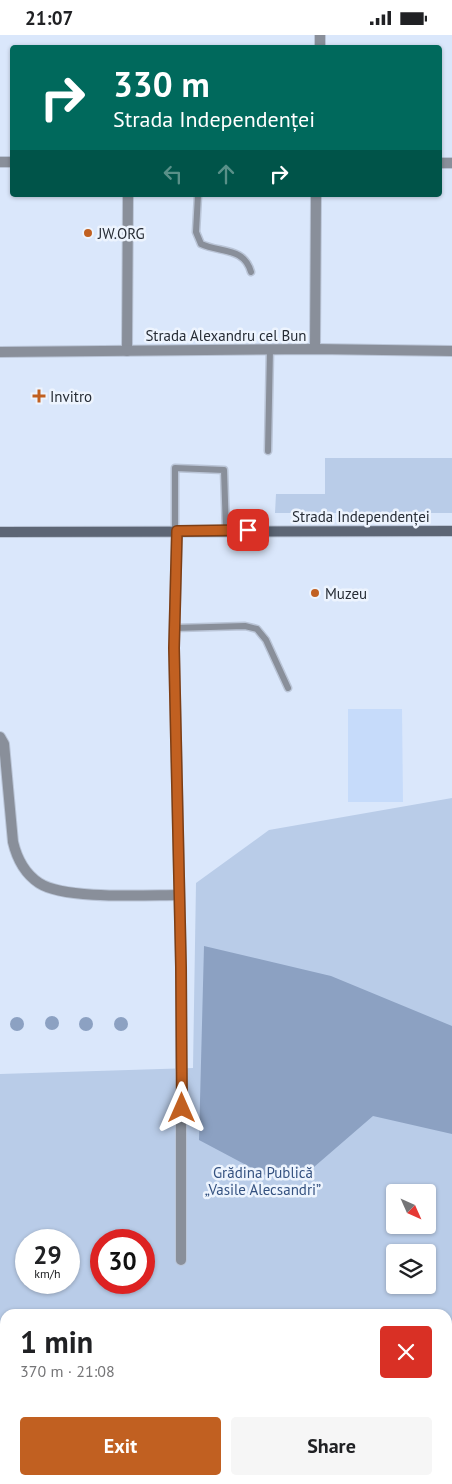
<!DOCTYPE html>
<meta charset="utf-8">
<style>
:root{--surface:#fff;--page:#f6f6f6;--text:#202124;--muted:#757577;--accent:#c16021}
body{margin:0;font-family:"PT Sans",sans-serif;background:var(--page);color:var(--text);height:100vh;display:flex;flex-direction:column;font-size:19px;white-space:nowrap}
*{box-sizing:border-box;margin:0}
p{font-size:16px;color:var(--muted)}
.icon{flex:none;width:28px;height:28px;fill:none;stroke:currentColor;stroke-width:2;stroke-linecap:round;stroke-linejoin:round}
.map{position:relative;flex:1;overflow:hidden}
.sheet{position:absolute;left:0px;top:1274px;width:452px;height:176px;display:flex;flex-direction:column;background:var(--surface);border-radius:15px 15px 0 0;box-shadow:0 1px 4px #0004}
.sheet>*{flex:none}
.guide{position:absolute;left:10px;top:10px;width:432px;height:152px;border-radius:5px;box-shadow:0 1px 4px #0004;background:#00695c;color:#fff;overflow:hidden}
.needle{width:32px;rotate:135deg}
.controls{position:absolute;left:386px;top:1149px;display:grid;gap:10px}
.controls a{display:grid;place-items:center;width:50px;height:50px;border-radius:5px;background:var(--surface);box-shadow:0 1px 4px #0004;font-size:25px}
.speed{position:absolute;left:15px;top:1194px;display:flex;gap:10px;font-size:25px;font-weight:700;text-align:center}
.speed>*{display:grid;place-content:center;width:65px;height:65px;border-radius:50%;background:var(--surface);box-shadow:0 1px 4px #0004;line-height:1}
.speed small{font-size:12px;font-weight:400}
.speed .limit{border:8px solid #d22;background:#fff;color:#111}
.pin{position:absolute;display:grid;place-items:center;width:42px;height:42px;color:#fff;margin:-21px;border-radius:10px;box-shadow:0 2px 8px #0006}
.me{position:absolute;width:55px;margin:-28px;rotate:0deg;stroke-linejoin:round;filter:drop-shadow(0 0 4px #0008)}
.turn{display:flex;align-items:center;gap:18px;height:105px;padding:0 20px;font-size:22px}
.turn .icon{width:65px;height:65px;stroke-width:2.5}
.turn b{display:block;font-size:35px;line-height:42px}
.lanes{display:flex;align-items:center;height:48px;padding:0 20px;background:#0003;justify-content:center;gap:25px;direction:ltr}
.lanes .off{opacity:.35}
.round{display:grid;place-items:center;flex:none;width:52px;height:52px;border-radius:5px;background:var(--page)}
.head{display:flex;align-items:center;justify-content:space-between;height:85px;padding:0 20px}
h1{font-size:30px;font-weight:800;line-height:38px}
.button{display:flex;gap:10px;margin-top:auto;padding:10px 20px}
.button a{flex:1;height:58px;border-radius:5px;background:var(--accent);color:#fff;font-size:20px;font-weight:800;line-height:58px;text-align:center}
.button a+a{background:var(--page);color:var(--text)}
.status{display:flex;justify-content:space-between;align-items:center;height:35px;padding:0 25px;background:var(--surface);direction:ltr}
.status svg{height:14px;fill:currentColor}
.map>svg:first-child{display:block}
</style>
<div class="status"><b>21:07</b><svg viewBox="0 0 49 12"><path d="M0 12V9h3v3zM5 12V6h3v6zM10 12V3h3v9zM15 12V0h3v12zM26 1h20v11H26zM47 4h2v5h-2z"/></svg></div>
<div class="map">
<svg width="452" height="1449" viewBox="0 0 452 1449">
<rect width="100%" height="100%" fill="#dae7fb"/>
<path fill="#c6dbfa" d="M 348,674 L 402,674 L 403,767 L 348,767 Z"/>
<g fill="#b9cce8" fill-rule="evenodd">
<path d="M 325,423 L 452,423 L 452,478 L 275,478 L 276,459 L 325,459 Z"/>
<path d="M 452,763 L 452,1367 L 448,1366 L 448,1279 L 5,1279 L 5,1314 L 0,1313 L 0,1039 L 193,1033 L 196,848 L 269,795 ZM 395,1158 L 428,1158 L 428,1190 L 395,1190 ZM 26,1205 L 69,1205 L 69,1248 L 26,1248 ZM 101,1205 L 144,1205 L 144,1248 L 101,1248 ZM 395,1218 L 428,1218 L 428,1250 L 395,1250 Z"/>
</g>
<g fill="#8ca1c2">
<path d="M 204,911 L 331,941 L 452,991 L 452,1099 L 373,1081 L 314,1132 L 269,1142 L 199,1105 Z"/>
<circle cx="52" cy="988" r="7"/>
<circle cx="86" cy="989" r="7"/>
<circle cx="17" cy="989" r="7"/>
<circle cx="121" cy="989" r="7"/>
</g>
<g fill="none" stroke-linecap="round" stroke-linejoin="round">
<g stroke="#bac5d7" stroke-width="9">
<g id="lane">
<path d="M 198,160 L 196,197 L 201,209 C 221,218 244,212 251,237"/>
<path d="M 268,416 L 270,314"/>
<path d="M 175,496 L 175,433 L 224,435 L 226,496"/>
<path d="M 175,593 L 245,591 L 257,594 L 266,605 L 288,653"/>
<path d="M 285,1449 L 285,1445"/>
</g>
</g>
<g stroke="#bac5d7" stroke-width="12">
<g id="street">
<path d="M 320,12 L 320,0"/>
<path d="M 0,127 L 12,127"/>
<path d="M 440,128 L 452,128"/>
<path d="M 315,314 L 316,160"/>
<path d="M 127,316 L 128,160"/>
<path d="M 0,317 L 315,314 L 452,316"/>
<path d="M 177,496 L 174,613 L 181,932 L 181,1225"/>
<path d="M 0,702 L 4,709 L 13,807 C 17,824 24,838 39,848 C 65,865 146,860 179,860"/>
<path d="M 85,1449 L 86,1445"/>
</g>
</g>
<g stroke="#bac5d7" stroke-width="12">
<g id="secondary">
<path d="M 0,497 L 452,496"/>
<path d="M 0,1342 L 5,1343"/>
<path d="M 448,1393 L 452,1394"/>
</g>
</g>
<use href="#lane" stroke="#898f9a" stroke-width="6"/>
<use href="#street" stroke="#898f9a" stroke-width="10"/>
<use href="#secondary" stroke="#5d6675" stroke-width="10"/>
</g>
<g fill="none" stroke-linecap="round" stroke-linejoin="round">
<g stroke="#7d3e15" stroke-width="12">
<path id="route" d="M 182,1073 L 181,932 L 174,613 L 177,496 L 248,495"/>
</g>
<use href="#route" stroke="#c16021" stroke-width="9"/>
</g>
<g fill="#c16021" stroke="#edf4fe" stroke-width="2">
<circle cx="88" cy="198" r="5"/>
<path d="M36.5 353.5h5v5h5v5h-5v5h-5v-5h-5v-5h5z"/>
<circle cx="315" cy="558" r="5"/>
</g>
<g text-anchor="middle" dominant-baseline="central" stroke-width="5" stroke-linejoin="round" paint-order="stroke">
<g font-size="15" fill="#262c35" stroke="#edf4fe" text-anchor="start">
<text x="98" y="198">JW.ORG</text>
<text x="50" y="361">Invitro</text>
<text x="325" y="558">Muzeu</text>
</g>
<g font-size="15" fill="#262c35" stroke="#edf4fe">
<text x="226" y="300">Strada Alexandru cel Bun</text>
<text x="361" y="481">Strada Independenței</text>
</g>
<g font-size="15" fill="#355280" stroke="#edf4fe">
<text x="263" y="1137">Grădina Publică<tspan x="263" dy="17">„Vasile Alecsandri”</tspan></text>
</g>
</g>
</svg>
<div class="controls">
<a><svg class="needle" viewBox="-14 -14 28 28"><path d="M0-13l5 13h-10z" fill="#e53935"/><path d="M0 13l5-13h-10z" fill="#757577"/></svg></a>
<a><svg class="icon" aria-label="layers" viewBox="0 0 24 24"><path d="M12 4l9 5-9 5-9-5zM3 14l9 5 9-5"/></svg></a>
</div>
<div class="speed"><div>29<small>km/h</small></div><div class="limit">30</div></div>
<div class="pin" style="left:248px;top:495px;background:#d93025"><svg class="icon" aria-label="arrive" viewBox="0 0 24 24"><path d="M6 21V4h12l-3 4 3 4H6"/></svg></div>
<svg class="me" style="left:182px;top:1073px" viewBox="-20 -20 40 40"><path d="M0-17L14 15 0 8-14 15z" fill="#c16021" stroke="#fff" stroke-width="4"/></svg>
<div class="guide">
<div class="turn"><svg class="icon" aria-label="right" viewBox="0 0 24 24"><path d="M7 20v-9h11M14 6l5 5-5 5"/></svg><div><b>330 m</b>Strada Independenței</div></div>
<div class="lanes"><svg class="icon off" aria-label="left" viewBox="0 0 24 24"><path d="M17 20v-9H6M10 6l-5 5 5 5"/></svg><svg class="icon off" aria-label="ahead" viewBox="0 0 24 24"><path d="M12 20V5M6 11l6-6 6 6"/></svg><svg class="icon" aria-label="right" viewBox="0 0 24 24"><path d="M7 20v-9h11M14 6l5 5-5 5"/></svg></div>
</div>
<section class="sheet">
<div class="head"><div><h1>1 min</h1><p>370 m · 21:08</p></div><a class="round" style="background:#d93025;color:#fff"><svg class="icon" aria-label="close" viewBox="0 0 24 24"><path d="M6 6l12 12M18 6L6 18"/></svg></a></div>
<div class="button"><a>Exit</a><a>Share</a></div>
</section>
</div>
